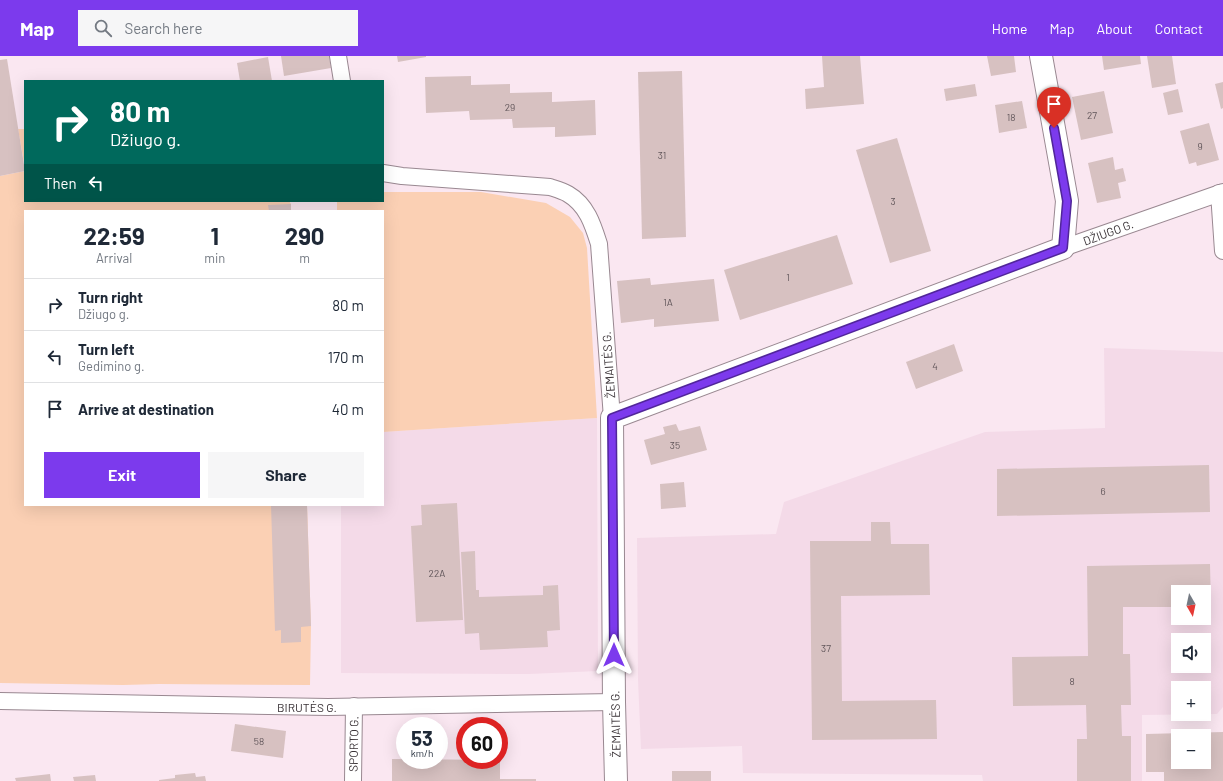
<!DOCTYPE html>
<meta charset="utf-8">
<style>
:root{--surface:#fff;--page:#f6f6f7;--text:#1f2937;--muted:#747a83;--line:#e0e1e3;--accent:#7c3aed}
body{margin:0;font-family:Barlow,sans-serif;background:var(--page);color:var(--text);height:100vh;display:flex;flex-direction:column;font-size:15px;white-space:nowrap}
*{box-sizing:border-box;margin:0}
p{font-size:13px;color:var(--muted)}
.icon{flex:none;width:22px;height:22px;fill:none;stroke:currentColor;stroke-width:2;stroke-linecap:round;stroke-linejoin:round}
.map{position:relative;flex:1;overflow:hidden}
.side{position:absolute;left:24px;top:154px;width:360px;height:296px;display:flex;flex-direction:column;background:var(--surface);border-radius:0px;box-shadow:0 4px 16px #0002}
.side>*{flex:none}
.guide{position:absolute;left:24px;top:24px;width:360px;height:122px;border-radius:0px;box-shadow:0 4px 16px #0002;background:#00695c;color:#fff;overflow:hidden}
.needle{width:26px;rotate:171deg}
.tools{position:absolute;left:1171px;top:529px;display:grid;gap:8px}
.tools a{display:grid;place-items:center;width:40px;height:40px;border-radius:0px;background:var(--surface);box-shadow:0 4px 16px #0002;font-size:20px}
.speed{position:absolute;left:396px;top:661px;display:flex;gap:8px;font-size:20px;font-weight:700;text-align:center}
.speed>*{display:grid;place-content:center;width:52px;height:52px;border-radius:50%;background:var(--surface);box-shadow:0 4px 16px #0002;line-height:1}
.speed small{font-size:10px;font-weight:400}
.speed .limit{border:6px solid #d22;background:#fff;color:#111}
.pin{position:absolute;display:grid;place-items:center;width:34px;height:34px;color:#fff;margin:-41px -17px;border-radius:50% 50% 50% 0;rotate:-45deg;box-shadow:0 0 4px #0007}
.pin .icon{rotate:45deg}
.me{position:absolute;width:44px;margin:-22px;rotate:0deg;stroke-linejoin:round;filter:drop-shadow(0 0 3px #0008)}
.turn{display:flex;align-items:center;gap:14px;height:84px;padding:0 20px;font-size:18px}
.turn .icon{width:52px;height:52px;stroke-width:2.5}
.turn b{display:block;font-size:28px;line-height:34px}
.then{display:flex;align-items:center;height:38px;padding:0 20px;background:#0003;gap:8px;font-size:15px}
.eta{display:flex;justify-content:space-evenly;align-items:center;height:68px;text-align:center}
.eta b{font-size:24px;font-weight:700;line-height:28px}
.action{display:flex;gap:8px;margin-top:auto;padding:8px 20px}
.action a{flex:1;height:46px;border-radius:0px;background:var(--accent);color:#fff;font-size:16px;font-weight:700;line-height:46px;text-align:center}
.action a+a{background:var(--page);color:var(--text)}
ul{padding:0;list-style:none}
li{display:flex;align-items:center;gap:12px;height:52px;padding:0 20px;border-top:1px solid var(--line)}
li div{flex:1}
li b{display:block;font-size:15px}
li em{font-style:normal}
header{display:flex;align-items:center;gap:24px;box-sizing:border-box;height:56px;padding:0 20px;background:var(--accent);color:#fff}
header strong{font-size:19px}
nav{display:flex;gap:22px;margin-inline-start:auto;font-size:14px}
.search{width:280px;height:36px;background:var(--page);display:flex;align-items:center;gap:10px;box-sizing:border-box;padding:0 14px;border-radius:0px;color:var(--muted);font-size:15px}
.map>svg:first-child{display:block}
</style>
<header>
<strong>Map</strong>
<div class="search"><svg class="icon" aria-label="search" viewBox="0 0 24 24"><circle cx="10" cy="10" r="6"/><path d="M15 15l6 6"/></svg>Search here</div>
<nav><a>Home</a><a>Map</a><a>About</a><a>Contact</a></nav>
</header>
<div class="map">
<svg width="1223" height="725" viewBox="0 0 1223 725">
<rect width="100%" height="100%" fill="#fae7f1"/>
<g fill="#f4dae8" fill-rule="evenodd">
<path d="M 1104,292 L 1223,296 L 1223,651 L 1217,658 L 1142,659 L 1142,725 L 983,725 L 982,719 L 743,717 L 742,690 L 641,693 L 638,624 L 637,482 L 776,478 L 784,446 L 985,376 L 1105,372 ZM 1178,536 L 1204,536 L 1204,562 L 1178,562 ZM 1178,584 L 1204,584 L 1204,610 L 1178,610 ZM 1178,632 L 1204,632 L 1204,658 L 1178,658 Z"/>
<path d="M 597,362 L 598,615 L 529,618 L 341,617 L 341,449 L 383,449 L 383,376 Z"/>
</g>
<g fill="#fbd0b4">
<path d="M 18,73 L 25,73 L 25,112 Z"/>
<path d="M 25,115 L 25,145 L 289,145 L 291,148 L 291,155 L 25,155 L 25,449 L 307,449 L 311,570 L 310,629 L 159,628 L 123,629 L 0,627 L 0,120 Z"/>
<path d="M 383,136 L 481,136 L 546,147 L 570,161 L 583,177 L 587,192 L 597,362 L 383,376 L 383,155 L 337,155 L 337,145 L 383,145 Z"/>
</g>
<g fill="#d7c1c1" fill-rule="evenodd">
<path d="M 281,0 L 329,0 L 331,12 L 284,20 Z"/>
<path d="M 397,0 L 426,0 L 426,1 L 398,6 Z"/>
<path d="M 822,0 L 860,0 L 864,48 L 806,53 L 805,33 L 824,31 Z"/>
<path d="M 987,0 L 1014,0 L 1016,16 L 991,20 Z"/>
<path d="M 1102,0 L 1140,0 L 1141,8 L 1104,14 Z"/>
<path d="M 1147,0 L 1172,0 L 1176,28 L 1152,32 Z"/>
<path d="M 268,1 L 272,25 L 240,25 L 237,7 Z"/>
<path d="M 7,3 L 25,115 L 0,120 L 0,4 Z"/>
<path d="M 682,15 L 686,181 L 642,183 L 638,16 Z"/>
<path d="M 471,20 L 471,29 L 510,28 L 510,37 L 552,36 L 552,46 L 595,44 L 596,79 L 555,81 L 555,71 L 513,72 L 512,63 L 470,64 L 469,55 L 426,57 L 425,21 Z"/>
<path d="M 1223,26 L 1223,52 L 1221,53 L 1215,28 Z"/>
<path d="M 975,28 L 977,40 L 946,45 L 944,33 Z"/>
<path d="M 1178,33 L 1183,56 L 1168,59 L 1163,37 Z"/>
<path d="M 1104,35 L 1113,77 L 1081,84 L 1072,41 Z"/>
<path d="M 1022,45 L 1027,72 L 999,77 L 995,49 Z"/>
<path d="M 1209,67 L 1219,104 L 1197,110 L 1196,106 L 1189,108 L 1180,75 Z"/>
<path d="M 897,82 L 931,195 L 890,207 L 856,94 Z"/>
<path d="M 1113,101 L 1115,114 L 1123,112 L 1126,125 L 1118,127 L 1121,142 L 1097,147 L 1088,107 Z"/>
<path d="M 291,148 L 291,155 L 269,155 L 268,149 Z"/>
<path d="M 837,179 L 853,228 L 740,264 L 724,214 Z"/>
<path d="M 650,222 L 651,229 L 714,223 L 719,265 L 654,271 L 654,263 L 621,267 L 617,225 Z"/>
<path d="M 954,288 L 963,315 L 916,333 L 906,306 Z"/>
<path d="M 676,368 L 679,375 L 700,370 L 707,394 L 651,409 L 644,384 L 665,378 L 663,371 Z"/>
<path d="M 1209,409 L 1210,456 L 997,460 L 997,413 Z"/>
<path d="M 684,426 L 686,451 L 661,453 L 660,428 Z"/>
<path d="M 457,447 L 463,564 L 416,566 L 411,470 L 422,469 L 421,449 Z"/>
<path d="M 271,449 L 307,449 L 311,570 L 301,571 L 301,586 L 281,587 L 281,574 L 275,575 Z"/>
<path d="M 871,466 L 890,466 L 891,488 L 929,488 L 930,539 L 841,540 L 842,645 L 936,644 L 937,683 L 812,684 L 810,485 L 871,485 Z"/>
<path d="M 475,495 L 476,534 L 479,534 L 479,541 L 543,539 L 543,530 L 558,529 L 560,574 L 547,575 L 548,591 L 480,594 L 479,577 L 465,578 L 461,496 Z"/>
<path d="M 1210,508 L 1211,550 L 1204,550 L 1204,536 L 1178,536 L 1178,551 L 1123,551 L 1123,598 L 1130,598 L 1131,649 L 1121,649 L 1122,680 L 1131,680 L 1131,725 L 1077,725 L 1077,683 L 1087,683 L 1086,649 L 1013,650 L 1012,601 L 1088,600 L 1087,510 Z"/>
<path d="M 235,668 L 286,675 L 283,702 L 231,695 Z"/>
<path d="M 1223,676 L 1223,725 L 1164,725 L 1164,716 L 1146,716 L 1146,678 ZM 1178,680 L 1204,680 L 1204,706 L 1178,706 Z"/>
<path d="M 392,703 L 500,704 L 500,723 L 536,723 L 536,725 L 392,725 Z"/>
<rect x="672" y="715" width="39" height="10"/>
<path d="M 195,717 L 196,721 L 205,720 L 206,725 L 159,725 L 159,724 L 175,722 L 175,719 Z"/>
<path d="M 50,718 L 51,725 L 16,725 L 15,722 Z"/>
<path d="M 95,719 L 96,725 L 74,725 L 73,721 Z"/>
</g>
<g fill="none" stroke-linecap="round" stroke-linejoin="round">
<g stroke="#998891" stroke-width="18">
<g id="minor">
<path d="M 338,0 L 342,25"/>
<path d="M 383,117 L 402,120 L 550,131 C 556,133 563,135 568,138 C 587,149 593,169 599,188 L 612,362"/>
<path d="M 1219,137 L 1223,195"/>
<path d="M 1063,192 L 1223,136"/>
<path d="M 0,645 L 328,651 L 614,646"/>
<path d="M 353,725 L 354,650"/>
</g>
</g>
<g stroke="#998891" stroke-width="24">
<path id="primary" d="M 616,725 L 614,646 L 612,362 L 1063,192 L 1067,145 L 1041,0"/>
</g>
<use href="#minor" stroke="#fff" stroke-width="16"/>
<use href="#primary" stroke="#fff" stroke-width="22"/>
</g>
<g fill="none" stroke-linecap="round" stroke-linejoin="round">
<g stroke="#51269a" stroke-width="10">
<path id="route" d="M 614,599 L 612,362 L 1063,192 L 1067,145 L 1054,72"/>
</g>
<use href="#route" stroke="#7c3aed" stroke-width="7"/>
</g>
<g text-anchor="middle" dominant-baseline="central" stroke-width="3" stroke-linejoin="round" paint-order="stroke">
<g font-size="10" fill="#61565a">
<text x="510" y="51">29</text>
<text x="1092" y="59">27</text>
<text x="1011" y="61">18</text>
<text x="1200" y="90">9</text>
<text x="662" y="99">31</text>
<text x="893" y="145">3</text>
<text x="788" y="221">1</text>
<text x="668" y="246">1A</text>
<text x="935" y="310">4</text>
<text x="675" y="389">35</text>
<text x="1103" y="435">6</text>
<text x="437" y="517">22A</text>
<text x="826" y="592">37</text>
<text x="1072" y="625">8</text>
<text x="259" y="685">58</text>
</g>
<g font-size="12" fill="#3a3337" stroke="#fff">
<text transform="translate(1108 176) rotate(-20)">DŽIUGO G.</text>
<text transform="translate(608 309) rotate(-94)">ŽEMAITĖS G.</text>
<text x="307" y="651">BIRUTĖS G.</text>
<text transform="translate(615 668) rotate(-91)">ŽEMAITĖS G.</text>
<text transform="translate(353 688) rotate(-89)">SPORTO G.</text>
</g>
</g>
</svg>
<div class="tools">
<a><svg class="needle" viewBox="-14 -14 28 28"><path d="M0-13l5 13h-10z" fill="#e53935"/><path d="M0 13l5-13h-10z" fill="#747a83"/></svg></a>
<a><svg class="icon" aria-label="sound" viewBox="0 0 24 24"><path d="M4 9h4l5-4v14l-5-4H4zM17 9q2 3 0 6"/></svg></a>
<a>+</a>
<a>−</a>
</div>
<div class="speed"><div>53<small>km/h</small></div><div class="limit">60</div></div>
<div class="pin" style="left:1054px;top:72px;background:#d93025"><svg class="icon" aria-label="arrive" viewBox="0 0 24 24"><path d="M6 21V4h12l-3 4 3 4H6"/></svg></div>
<svg class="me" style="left:614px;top:599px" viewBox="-20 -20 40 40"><path d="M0-17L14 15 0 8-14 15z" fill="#7c3aed" stroke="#fff" stroke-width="4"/></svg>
<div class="guide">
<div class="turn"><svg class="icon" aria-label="right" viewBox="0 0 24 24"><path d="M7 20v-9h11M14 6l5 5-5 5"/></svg><div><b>80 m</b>Džiugo g.</div></div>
<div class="then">Then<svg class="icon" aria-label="left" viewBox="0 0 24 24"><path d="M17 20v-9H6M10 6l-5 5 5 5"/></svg></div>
</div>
<section class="side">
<div class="eta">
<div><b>22:59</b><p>Arrival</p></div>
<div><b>1</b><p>min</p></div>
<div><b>290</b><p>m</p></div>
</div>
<ul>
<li><svg class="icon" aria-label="right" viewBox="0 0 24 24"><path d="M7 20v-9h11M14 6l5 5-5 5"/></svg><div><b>Turn right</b><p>Džiugo g.</p></div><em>80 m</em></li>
<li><svg class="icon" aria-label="left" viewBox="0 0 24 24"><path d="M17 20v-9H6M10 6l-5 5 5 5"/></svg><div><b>Turn left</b><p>Gedimino g.</p></div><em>170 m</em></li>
<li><svg class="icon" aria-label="arrive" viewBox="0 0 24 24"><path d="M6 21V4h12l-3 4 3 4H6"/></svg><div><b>Arrive at destination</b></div><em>40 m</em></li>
</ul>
<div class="action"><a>Exit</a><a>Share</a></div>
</section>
</div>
